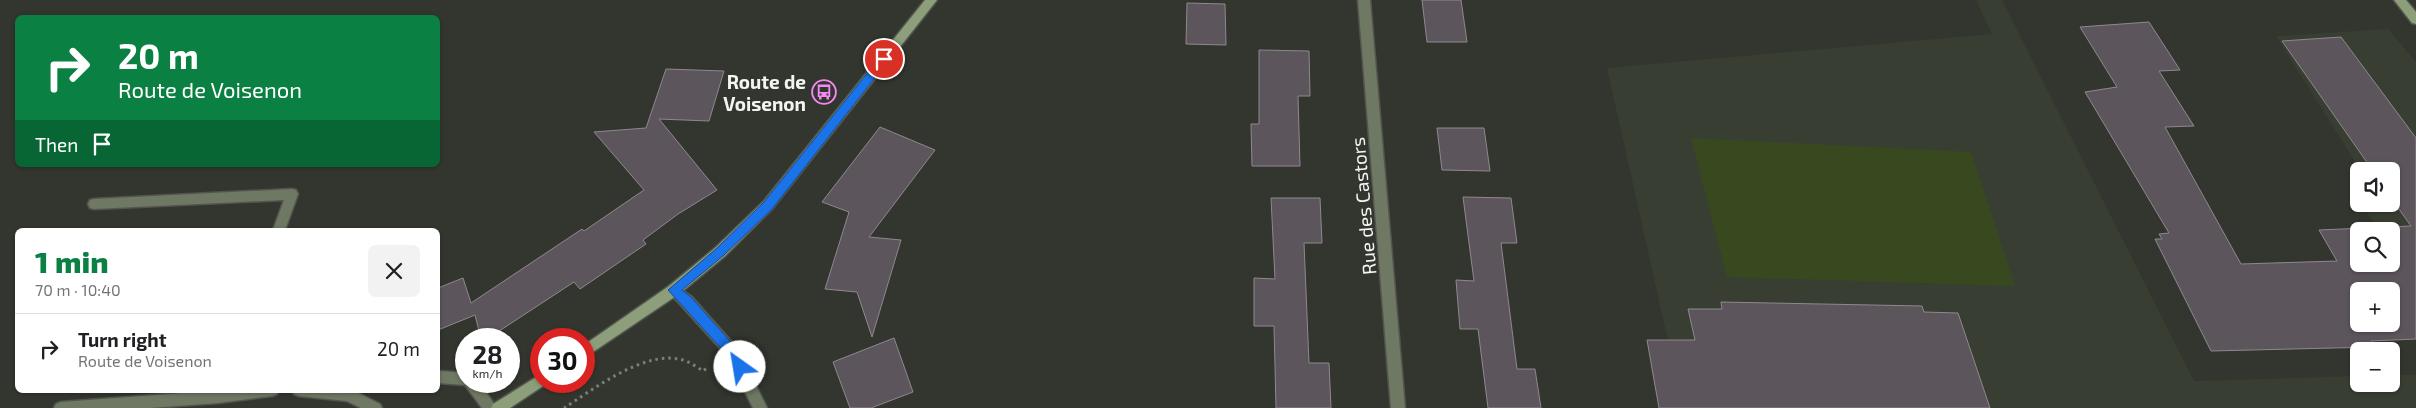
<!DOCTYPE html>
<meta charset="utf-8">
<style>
:root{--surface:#fff;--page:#f2f2f2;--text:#202124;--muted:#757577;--line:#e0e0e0;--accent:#0b8043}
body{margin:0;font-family:"Exo 2",sans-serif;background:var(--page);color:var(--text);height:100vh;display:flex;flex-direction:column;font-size:19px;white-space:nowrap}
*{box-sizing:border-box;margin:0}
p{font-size:16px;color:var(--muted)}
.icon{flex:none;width:28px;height:28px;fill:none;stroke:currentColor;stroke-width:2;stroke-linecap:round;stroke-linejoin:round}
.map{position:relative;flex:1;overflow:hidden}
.details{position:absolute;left:15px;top:228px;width:425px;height:165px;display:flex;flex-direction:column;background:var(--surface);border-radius:8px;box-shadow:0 1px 4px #0004}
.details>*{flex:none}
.guide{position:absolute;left:15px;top:15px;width:425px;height:152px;border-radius:8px;box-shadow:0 1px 4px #0004;background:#0b8043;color:#fff;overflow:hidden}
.tools{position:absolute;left:2350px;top:162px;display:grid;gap:10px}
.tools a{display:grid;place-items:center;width:50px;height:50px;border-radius:8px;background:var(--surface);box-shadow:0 1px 4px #0004;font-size:25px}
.speed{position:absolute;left:455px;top:328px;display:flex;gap:10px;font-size:25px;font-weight:700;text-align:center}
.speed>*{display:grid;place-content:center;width:65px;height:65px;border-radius:50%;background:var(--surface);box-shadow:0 1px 4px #0004;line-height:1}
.speed small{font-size:12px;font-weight:400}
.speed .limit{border:8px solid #d22;background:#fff;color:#111}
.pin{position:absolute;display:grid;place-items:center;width:42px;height:42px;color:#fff;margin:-21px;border:2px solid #fff;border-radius:50%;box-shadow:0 1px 5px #0007}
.me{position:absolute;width:55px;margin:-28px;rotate:328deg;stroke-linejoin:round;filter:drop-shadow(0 0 4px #0008)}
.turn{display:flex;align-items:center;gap:18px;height:105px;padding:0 20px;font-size:22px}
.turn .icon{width:65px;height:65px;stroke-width:2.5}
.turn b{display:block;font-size:35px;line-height:42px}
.then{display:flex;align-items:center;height:48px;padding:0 20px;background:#0003;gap:10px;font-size:19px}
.round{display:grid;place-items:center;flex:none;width:52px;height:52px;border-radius:8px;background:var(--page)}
.overview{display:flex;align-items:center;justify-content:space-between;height:85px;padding:0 20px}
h1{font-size:30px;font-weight:800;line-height:38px;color:var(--accent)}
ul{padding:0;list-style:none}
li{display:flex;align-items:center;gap:15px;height:70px;padding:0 20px;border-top:1px solid var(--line)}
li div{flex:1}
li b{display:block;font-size:19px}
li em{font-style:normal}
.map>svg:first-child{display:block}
</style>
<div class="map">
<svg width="2416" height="408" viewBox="0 0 2416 408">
<rect width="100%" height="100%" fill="#33362f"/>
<g fill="#383e31">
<path d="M 1976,0 L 2002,0 L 2194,381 L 2359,376 L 2359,384 L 2391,384 L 2391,375 L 2416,375 L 2416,408 L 1683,408 L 1607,68 L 1992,34 Z"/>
<path d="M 2388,29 L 2416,62 L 2416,285 L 2391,231 L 2380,231 L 2365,210 L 2384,208 L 2382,204 L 2391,204 L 2391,171 L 2361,171 L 2276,36 Z"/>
</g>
<path fill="#384920" d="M 1691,138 L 1971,152 L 2015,286 L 1727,277 Z"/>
<g fill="#5c565c" stroke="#8f888f" fill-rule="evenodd">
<path d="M 1422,0 L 1461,0 L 1467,42 L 1427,42 Z"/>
<path d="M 1187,3 L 1225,4 L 1226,45 L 1186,44 Z"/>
<path d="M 2149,22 L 2180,70 L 2159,71 L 2194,126 L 2165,127 L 2241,264 L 2337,261 L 2319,230 L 2411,226 L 2391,198 L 2391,171 L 2373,171 L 2282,41 L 2341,37 L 2416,138 L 2416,339 L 2371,341 L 2374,347 L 2211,351 L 2155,239 L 2162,239 L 2159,234 L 2169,233 L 2085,92 L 2117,87 L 2080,27 ZM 2359,231 L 2391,231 L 2391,264 L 2359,264 ZM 2359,291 L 2391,291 L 2391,324 L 2359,324 Z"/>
<path d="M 1259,50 L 1309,51 L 1310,96 L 1298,96 L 1300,166 L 1252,166 L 1251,124 L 1259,124 Z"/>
<path d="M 666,69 L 724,71 L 709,121 L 659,119 L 717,190 L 678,214 L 643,240 L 646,244 L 580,289 L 574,282 L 487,339 L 481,339 L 475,315 L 438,330 L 438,288 L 463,278 L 471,303 L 582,229 L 584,231 L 644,190 L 594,132 L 646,128 Z"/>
<path d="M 880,127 L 935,150 L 869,237 L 901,240 L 872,337 L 857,292 L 825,289 L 849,212 L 822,202 Z"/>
<path d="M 1437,128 L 1484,128 L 1490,171 L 1442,170 Z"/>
<path d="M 1463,197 L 1511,198 L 1517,243 L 1501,243 L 1517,369 L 1535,369 L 1541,408 L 1488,408 L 1478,329 L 1460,329 L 1456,280 L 1474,281 Z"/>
<path d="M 1271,198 L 1320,198 L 1322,243 L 1304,243 L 1309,363 L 1329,363 L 1331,408 L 1276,408 L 1274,326 L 1254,326 L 1254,278 L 1275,279 Z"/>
<path d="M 1721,302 L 1922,306 L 1924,312 L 1958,313 L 1990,408 L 1659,408 L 1647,340 L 1695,340 L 1688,309 L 1722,309 Z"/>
<path d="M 894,338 L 913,392 L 871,408 L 850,408 L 833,362 Z"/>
</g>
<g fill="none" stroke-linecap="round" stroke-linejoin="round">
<g stroke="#52554e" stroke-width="3">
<path id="lane" d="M 292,189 L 296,190 L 298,194 L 285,230 L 273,230 L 284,200 L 94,209 L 90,208 L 88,204 L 90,200 L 94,199 Z"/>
</g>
<g stroke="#52554e" stroke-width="3">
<g id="street">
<path d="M 1358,0 L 1370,0 L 1405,408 L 1391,408 Z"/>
<path d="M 674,284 L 692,297 L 738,349 L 767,408 L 753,408 L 728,357 L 667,290 L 669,286 Z"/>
<path d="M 438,371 L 466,373 L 466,381 L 478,381 L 497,408 L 482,408 L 465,385 L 438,383 Z"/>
<path d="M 224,390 L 279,390 L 277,394 L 272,396 L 218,403 L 150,408 L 54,408 L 56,404 L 61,402 Z"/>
<path d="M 292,390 L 352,390 L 380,404 L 382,408 L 361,408 L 347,401 L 299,396 L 294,394 Z"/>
</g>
</g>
<g stroke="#52554e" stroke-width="3">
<g id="secondary">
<path d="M 925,0 L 937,0 L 772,209 L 725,256 L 679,294 L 584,358 L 584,345 L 669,286 L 715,248 L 764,201 Z"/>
<path d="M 2394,0 L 2406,0 L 2416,12 L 2416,24 L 2412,23 Z"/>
<path d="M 541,374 L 541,381 L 547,381 L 546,384 L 510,408 L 491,408 L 493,404 Z"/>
</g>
</g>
<path stroke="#7c7f79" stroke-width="3" stroke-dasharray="2.5 4" stroke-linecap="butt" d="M 564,408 C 594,389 645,349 683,360 C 690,362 697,367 703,371 L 707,368"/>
<use href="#lane" fill="#6e7862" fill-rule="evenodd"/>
<use href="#street" fill="#6e7862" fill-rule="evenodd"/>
<use href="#secondary" fill="#8d9e7a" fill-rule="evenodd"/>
</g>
<path fill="#1a73e8" stroke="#114b97" d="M 884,55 L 888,56 L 888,61 L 772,209 L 724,255 L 682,290 L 691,297 L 737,349 L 746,367 L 744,371 L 740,372 L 736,371 L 729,357 L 668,290 L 716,249 L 764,202 L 881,56 Z"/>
<defs>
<g id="bus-ring" transform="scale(1.25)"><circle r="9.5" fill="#33362f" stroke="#f38af1" stroke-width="1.5"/><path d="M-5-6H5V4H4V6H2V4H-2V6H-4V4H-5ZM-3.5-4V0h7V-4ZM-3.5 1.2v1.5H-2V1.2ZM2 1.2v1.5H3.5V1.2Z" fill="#f38af1"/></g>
</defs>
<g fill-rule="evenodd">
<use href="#bus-ring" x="824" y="92"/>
</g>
<g text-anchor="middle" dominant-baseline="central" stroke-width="5" stroke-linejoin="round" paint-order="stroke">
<g font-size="19" font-weight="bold" fill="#f3f5f1" stroke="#33362f" text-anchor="end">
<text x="806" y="81">Route de<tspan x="806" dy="22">Voisenon</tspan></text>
</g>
<g font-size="19" fill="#f3f5f1" stroke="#33362f">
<text transform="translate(1363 206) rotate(-95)">Rue des Castors</text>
</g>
</g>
</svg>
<div class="tools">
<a><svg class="icon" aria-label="sound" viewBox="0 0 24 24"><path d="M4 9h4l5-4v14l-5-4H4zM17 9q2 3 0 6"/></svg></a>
<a><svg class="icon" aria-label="search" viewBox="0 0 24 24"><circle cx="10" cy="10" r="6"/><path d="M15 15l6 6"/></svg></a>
<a>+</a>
<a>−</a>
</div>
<div class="speed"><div>28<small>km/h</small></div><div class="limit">30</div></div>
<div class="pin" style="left:884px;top:59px;background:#d93025"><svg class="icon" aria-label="arrive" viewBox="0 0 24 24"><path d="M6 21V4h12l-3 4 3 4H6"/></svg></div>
<svg class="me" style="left:740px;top:367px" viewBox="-20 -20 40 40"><circle r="19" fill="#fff"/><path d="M0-13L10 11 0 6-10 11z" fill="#1a73e8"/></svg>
<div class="guide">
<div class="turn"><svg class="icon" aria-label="right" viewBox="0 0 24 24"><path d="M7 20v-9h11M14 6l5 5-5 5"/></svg><div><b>20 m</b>Route de Voisenon</div></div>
<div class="then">Then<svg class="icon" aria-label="arrive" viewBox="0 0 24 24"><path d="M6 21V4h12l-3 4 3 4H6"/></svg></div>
</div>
<section class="details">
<div class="overview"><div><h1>1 min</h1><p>70 m · 10:40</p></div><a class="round"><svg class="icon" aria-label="close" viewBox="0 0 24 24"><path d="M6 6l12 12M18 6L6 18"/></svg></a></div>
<ul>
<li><svg class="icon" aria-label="right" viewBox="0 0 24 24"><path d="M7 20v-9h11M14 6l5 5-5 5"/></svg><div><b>Turn right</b><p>Route de Voisenon</p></div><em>20 m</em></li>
</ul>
</section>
</div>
